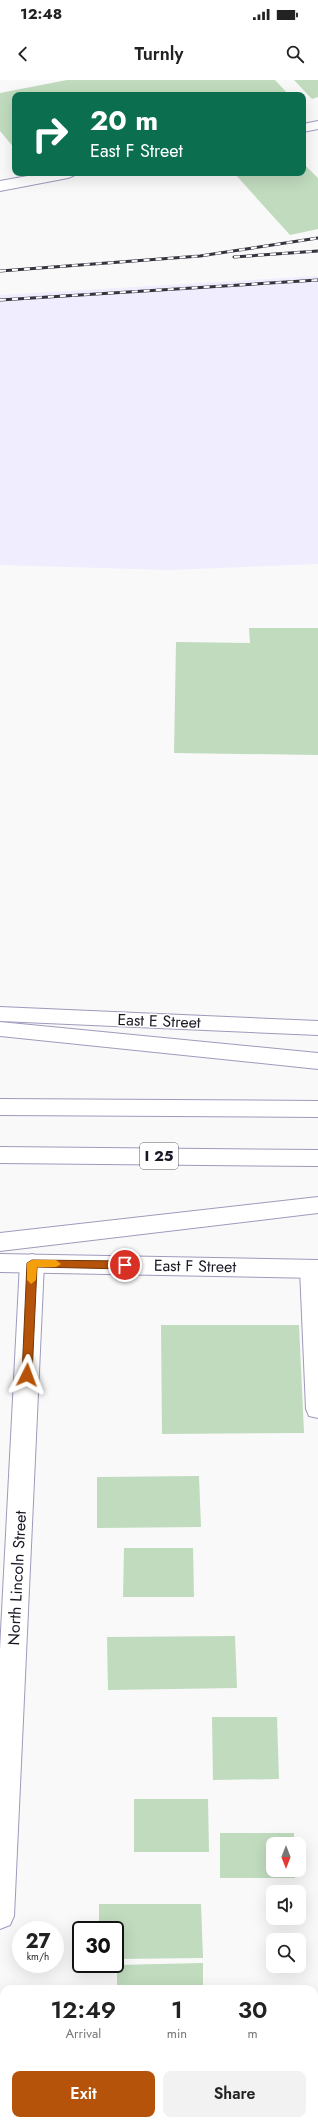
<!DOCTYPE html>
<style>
:root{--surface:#fff;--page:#f2f2f2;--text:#222;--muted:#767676;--accent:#b45309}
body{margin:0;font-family:Jost,sans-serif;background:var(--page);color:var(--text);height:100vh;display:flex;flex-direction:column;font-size:15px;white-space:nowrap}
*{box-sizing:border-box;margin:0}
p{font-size:13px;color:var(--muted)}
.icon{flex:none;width:22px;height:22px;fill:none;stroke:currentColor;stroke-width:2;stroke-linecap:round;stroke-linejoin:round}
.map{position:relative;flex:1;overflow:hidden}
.details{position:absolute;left:0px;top:1905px;width:318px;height:140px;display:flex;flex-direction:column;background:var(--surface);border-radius:12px 12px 0 0;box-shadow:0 4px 16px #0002}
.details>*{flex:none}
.banner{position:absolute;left:12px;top:12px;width:294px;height:84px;border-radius:8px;box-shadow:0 4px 16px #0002;background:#0b6e4f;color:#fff;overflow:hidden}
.needle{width:26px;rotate:180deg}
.tools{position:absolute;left:266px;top:1757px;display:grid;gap:8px}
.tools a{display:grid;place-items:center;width:40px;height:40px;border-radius:8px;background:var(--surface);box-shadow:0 4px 16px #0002;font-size:20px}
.speed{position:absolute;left:12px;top:1841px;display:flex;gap:8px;font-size:20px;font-weight:700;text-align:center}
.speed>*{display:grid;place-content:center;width:52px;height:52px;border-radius:50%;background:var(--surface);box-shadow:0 4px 16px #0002;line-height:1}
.speed small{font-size:10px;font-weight:400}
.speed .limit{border:2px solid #111;border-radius:6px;background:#fff;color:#111}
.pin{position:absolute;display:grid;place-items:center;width:34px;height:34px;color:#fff;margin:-17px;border:2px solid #fff;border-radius:50%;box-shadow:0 1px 4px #0007}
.me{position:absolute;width:44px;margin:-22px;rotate:3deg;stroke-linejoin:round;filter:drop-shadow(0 0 3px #0008)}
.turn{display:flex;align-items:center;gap:14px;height:84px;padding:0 12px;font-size:18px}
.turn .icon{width:52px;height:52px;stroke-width:2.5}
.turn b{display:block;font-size:28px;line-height:34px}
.eta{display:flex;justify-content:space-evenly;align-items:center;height:68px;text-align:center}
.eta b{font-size:24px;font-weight:600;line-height:28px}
.primary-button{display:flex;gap:8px;margin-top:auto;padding:8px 12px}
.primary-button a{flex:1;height:46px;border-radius:8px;background:var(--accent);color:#fff;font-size:16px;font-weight:600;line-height:46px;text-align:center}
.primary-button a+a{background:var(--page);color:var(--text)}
.status{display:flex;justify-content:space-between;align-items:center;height:28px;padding:0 20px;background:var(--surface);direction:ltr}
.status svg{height:11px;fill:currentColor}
header{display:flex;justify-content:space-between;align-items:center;height:52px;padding:0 12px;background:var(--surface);font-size:18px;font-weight:600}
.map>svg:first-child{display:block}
</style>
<div class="status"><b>12:48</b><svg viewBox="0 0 49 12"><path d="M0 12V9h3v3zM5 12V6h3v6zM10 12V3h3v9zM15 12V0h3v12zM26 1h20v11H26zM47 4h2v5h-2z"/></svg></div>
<header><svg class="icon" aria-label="back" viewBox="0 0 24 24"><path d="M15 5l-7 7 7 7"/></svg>Turnly<svg class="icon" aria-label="search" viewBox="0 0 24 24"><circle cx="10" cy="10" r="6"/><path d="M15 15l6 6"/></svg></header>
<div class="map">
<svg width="318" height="2045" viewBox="0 0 318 2045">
<rect width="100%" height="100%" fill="#f9f9f9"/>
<path fill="#efedfe" d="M 318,196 L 318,484 L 169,490 L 0,485 L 0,215 Z"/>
<g fill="#c0dbbe">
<path d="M 67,0 L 275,0 L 289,15 L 15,15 L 15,69 L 0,51 L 0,13 Z"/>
<path d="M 294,0 L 318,0 L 318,17 L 312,19 Z"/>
<path d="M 303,83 L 318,98 L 318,149 L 290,155 L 234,93 L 303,93 Z"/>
<path d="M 249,548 L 318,548 L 318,675 L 174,673 L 176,562 L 250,563 Z"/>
<path d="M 161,1245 L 299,1245 L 304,1353 L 162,1354 Z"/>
<path d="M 199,1396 L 201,1447 L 97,1448 L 97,1397 Z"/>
<path d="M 124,1468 L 193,1468 L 194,1517 L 123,1517 Z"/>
<path d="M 235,1556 L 237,1608 L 108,1610 L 107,1557 Z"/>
<path d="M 212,1637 L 277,1637 L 279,1699 L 213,1700 Z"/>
<path d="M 134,1719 L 208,1719 L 209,1772 L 134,1772 Z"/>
<path d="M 220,1753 L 294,1753 L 294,1764 L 273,1764 L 273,1790 L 295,1790 L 295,1798 L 220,1798 Z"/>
<path d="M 99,1824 L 201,1824 L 203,1878 L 115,1879 L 115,1850 L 99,1850 Z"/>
<path d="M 203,1883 L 203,1909 L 117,1909 L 117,1885 Z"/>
<rect x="74" y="2041" width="122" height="4"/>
</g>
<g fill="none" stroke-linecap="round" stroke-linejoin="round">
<g stroke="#9e9abc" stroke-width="2">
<path id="lane" d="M 312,1180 L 318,1182 L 318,1338 L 309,1336 L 306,1329 L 300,1189 L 304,1183 Z"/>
</g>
<g stroke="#9e9abc" stroke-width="2">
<g id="street">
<path d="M 318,41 L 318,49 L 303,52 L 303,44 Z"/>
<path d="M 44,93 L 76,93 L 73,96 L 68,98 L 0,111 L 0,101 Z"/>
<path d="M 32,1174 L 40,1177 L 44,1183 L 14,1836 L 10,1845 L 0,1849 L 0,1570 L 20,1183 L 24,1177 Z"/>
</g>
</g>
<g stroke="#9e9abc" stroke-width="2">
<g id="secondary">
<path d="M 0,927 L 318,941 L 318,955 L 0,941 Z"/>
<path d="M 0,1174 L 318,1180 L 318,1198 L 0,1192 Z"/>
</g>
</g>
<g stroke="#9e9abc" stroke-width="2">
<g id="highway">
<path d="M 0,942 L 318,973 L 318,989 L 0,956 Z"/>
<path d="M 0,1019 L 318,1021 L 318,1037 L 0,1035 Z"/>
<path d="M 0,1067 L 318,1070 L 318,1086 L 0,1083 Z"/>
<path d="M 318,1117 L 318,1133 L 0,1171 L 0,1153 Z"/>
</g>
</g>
<use href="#lane" fill="#fff" fill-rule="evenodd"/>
<use href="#street" fill="#fff" fill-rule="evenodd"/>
<use href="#secondary" fill="#fff" fill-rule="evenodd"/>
<use href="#highway" fill="#fff" fill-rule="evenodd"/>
<g stroke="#35333f" stroke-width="3">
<g id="rail">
<path d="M 234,177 L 318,171"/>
<path d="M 0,191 L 200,176 L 318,158"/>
<path d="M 0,220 L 318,200"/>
</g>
</g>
<use href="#rail" stroke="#fff" stroke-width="2" stroke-dasharray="6" stroke-linecap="butt"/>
</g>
<path fill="#b45309" stroke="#753606" d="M 32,1180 L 125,1181 L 130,1185 L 125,1189 L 37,1187 L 32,1295 L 27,1299 L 22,1295 L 27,1183 Z"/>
<path fill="#f59e0b" d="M 32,1180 L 56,1180 L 61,1184 L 56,1187 L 37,1187 L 36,1200 L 31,1204 L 27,1200 L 27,1183 Z"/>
<g text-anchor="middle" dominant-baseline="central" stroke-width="3" stroke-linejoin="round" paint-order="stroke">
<rect fill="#fff" stroke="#5f5d66" stroke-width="1" x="140" y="1063" width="38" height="26" rx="3"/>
<g font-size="15" font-weight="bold" fill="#1a1825">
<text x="159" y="1076">I 25</text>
</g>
<g font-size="16" fill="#1a1825" stroke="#fff">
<text transform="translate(159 941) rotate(2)">East E Street</text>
<text transform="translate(195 1186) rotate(1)">East F Street</text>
<text transform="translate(17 1498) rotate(-87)">North Lincoln Street</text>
</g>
</g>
</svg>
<div class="tools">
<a><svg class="needle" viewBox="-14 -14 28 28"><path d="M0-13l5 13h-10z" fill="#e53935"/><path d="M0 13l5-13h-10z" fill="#767676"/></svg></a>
<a><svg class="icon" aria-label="sound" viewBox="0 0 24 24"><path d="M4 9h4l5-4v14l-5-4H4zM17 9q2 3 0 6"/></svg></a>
<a><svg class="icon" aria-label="search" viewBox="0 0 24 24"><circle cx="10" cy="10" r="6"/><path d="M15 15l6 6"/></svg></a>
</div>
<div class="speed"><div>27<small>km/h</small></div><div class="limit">30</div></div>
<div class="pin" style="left:125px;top:1185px;background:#d93025"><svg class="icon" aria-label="arrive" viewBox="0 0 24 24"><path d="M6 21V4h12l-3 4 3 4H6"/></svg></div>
<svg class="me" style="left:27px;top:1295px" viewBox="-20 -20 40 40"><path d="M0-17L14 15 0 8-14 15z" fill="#b45309" stroke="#fff" stroke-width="4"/></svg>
<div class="banner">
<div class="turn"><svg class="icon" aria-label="right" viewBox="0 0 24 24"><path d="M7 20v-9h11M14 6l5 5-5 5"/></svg><div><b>20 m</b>East F Street</div></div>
</div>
<section class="details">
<div class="eta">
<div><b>12:49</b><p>Arrival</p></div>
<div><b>1</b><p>min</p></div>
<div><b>30</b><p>m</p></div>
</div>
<div class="primary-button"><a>Exit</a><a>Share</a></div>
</section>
</div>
